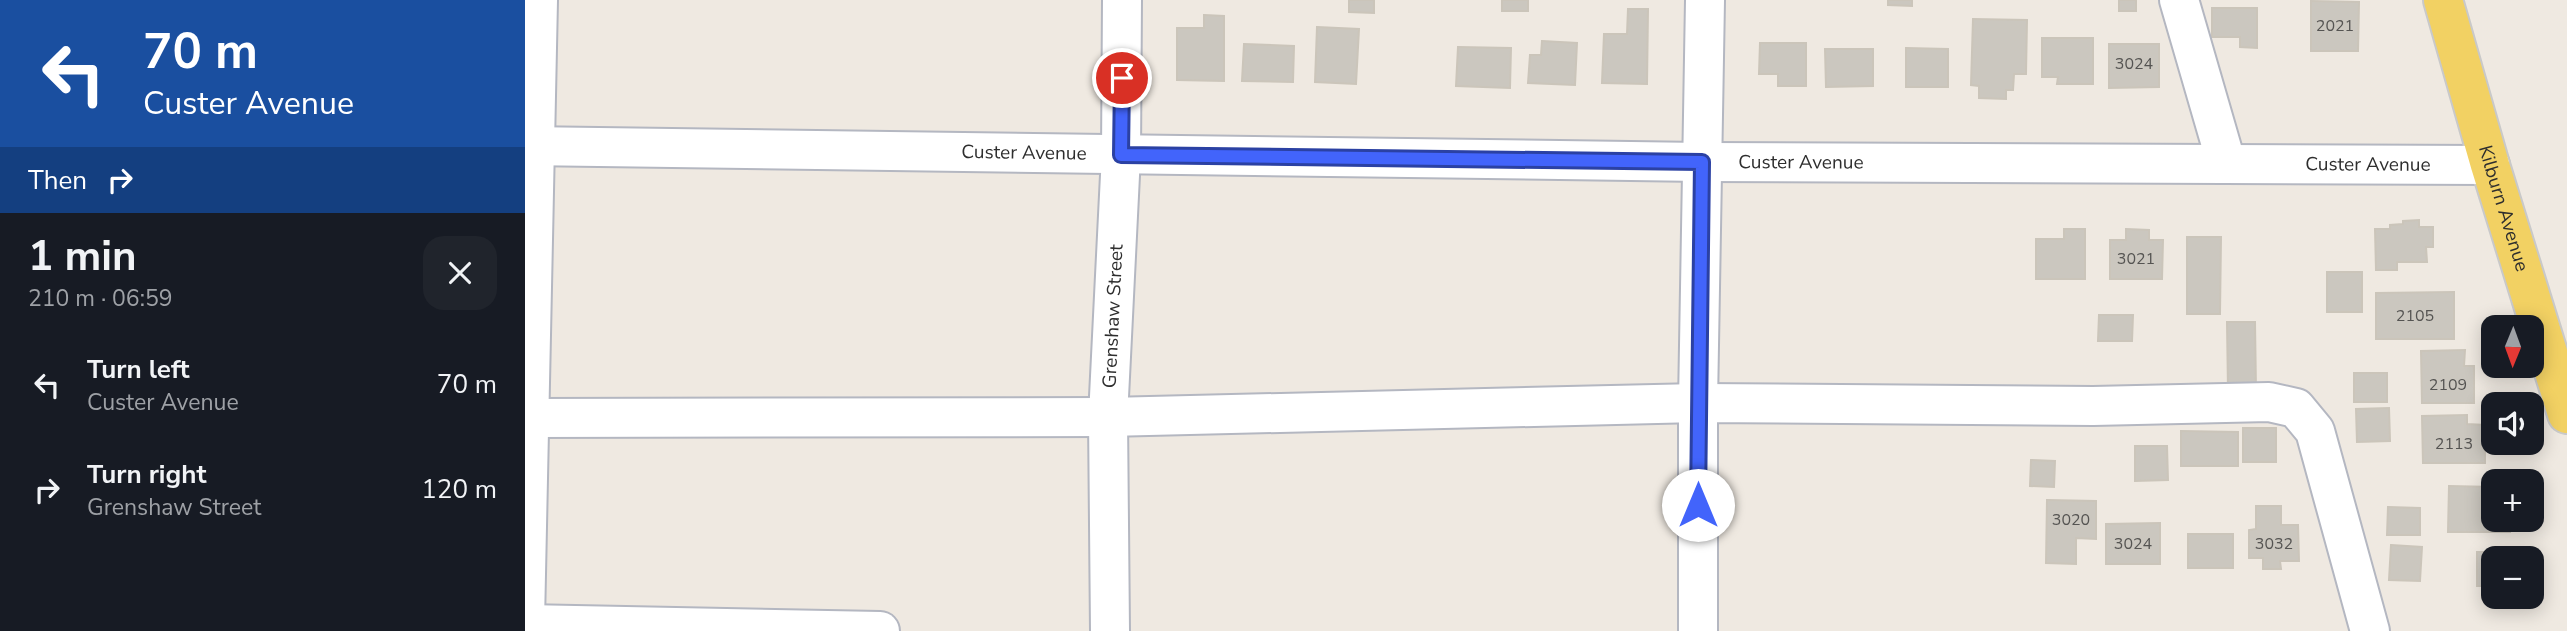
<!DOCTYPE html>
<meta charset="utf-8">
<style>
:root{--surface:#171b24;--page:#20242c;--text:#f1f3f6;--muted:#9ea1a6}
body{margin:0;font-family:"Nunito Sans",sans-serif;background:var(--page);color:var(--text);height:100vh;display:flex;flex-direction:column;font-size:26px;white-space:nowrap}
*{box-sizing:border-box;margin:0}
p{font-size:23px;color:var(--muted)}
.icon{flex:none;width:38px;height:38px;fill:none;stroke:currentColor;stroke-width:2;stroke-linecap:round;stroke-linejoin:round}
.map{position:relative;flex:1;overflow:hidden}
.side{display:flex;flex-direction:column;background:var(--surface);width:525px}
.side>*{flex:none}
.top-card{background:#1a4fa0;color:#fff;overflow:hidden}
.needle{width:46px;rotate:181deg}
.buttons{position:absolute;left:1956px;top:315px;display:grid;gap:14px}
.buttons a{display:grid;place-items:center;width:63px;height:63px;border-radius:14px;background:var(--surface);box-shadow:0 4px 18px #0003;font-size:35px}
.pin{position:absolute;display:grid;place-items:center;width:60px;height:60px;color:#fff;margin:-30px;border:4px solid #fff;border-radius:50%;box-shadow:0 2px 7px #0007}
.me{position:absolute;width:77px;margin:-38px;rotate:0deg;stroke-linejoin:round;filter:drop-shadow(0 0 5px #0008)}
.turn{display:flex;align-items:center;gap:24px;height:147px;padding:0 28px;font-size:32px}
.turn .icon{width:91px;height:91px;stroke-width:2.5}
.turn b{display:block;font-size:49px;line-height:60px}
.then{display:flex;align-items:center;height:66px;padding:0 28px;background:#0003;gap:14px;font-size:26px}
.round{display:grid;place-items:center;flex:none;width:74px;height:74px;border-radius:21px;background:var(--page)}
.headline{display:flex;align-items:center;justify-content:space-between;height:119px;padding:0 28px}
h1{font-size:42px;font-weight:700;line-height:52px}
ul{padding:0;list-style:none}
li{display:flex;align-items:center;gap:21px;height:105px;padding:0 28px}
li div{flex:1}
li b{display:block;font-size:26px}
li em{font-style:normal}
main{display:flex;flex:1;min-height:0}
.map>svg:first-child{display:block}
</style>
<main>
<section class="side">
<div class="top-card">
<div class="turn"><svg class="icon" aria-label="left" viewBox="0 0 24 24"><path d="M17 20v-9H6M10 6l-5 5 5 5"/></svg><div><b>70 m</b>Custer Avenue</div></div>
<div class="then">Then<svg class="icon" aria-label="right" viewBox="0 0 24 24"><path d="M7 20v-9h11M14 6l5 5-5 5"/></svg></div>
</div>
<div class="headline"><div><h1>1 min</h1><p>210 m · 06:59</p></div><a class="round"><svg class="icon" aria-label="close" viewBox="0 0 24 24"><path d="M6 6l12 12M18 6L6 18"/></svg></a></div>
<ul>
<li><svg class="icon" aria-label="left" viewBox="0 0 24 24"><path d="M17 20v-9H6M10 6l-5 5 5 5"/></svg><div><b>Turn left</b><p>Custer Avenue</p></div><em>70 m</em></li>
<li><svg class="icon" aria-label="right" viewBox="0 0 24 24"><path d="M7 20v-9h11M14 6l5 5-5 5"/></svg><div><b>Turn right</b><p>Grenshaw Street</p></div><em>120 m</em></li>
</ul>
</section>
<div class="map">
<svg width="2042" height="631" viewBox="0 0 2042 631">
<rect width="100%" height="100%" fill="#efe9e1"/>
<g fill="#cbc7bf" stroke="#cbc5ba" stroke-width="2">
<path d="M 824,0 L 849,0 L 849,13 L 824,12 Z"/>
<rect x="977" y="0" width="26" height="11"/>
<path d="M 1363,0 L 1387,0 L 1387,6 L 1363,5 Z"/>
<rect x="1594" y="0" width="17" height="11"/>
<path d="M 1786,1 L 1834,2 L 1833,51 L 1786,51 Z"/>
<path d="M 1687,8 L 1732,8 L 1732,48 L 1715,47 L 1715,37 L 1687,37 Z"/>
<path d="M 1103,9 L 1123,9 L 1122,84 L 1077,83 L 1079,34 L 1102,34 Z"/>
<path d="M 679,15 L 699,16 L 699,81 L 652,80 L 652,28 L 679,28 Z"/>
<path d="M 1448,19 L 1502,20 L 1501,74 L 1489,74 L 1488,90 L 1481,90 L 1481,99 L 1454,98 L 1454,86 L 1446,85 Z"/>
<path d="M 792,27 L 834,29 L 831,84 L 790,82 Z"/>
<path d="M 1517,38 L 1568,38 L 1568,84 L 1532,84 L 1533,77 L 1517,77 Z"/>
<path d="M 1017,41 L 1052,43 L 1050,85 L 1003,83 L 1005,55 L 1016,55 Z"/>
<path d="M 1235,43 L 1281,43 L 1281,86 L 1253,86 L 1253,74 L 1234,74 Z"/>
<path d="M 719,44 L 769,46 L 768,82 L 717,81 Z"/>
<path d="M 1584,44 L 1634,44 L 1634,87 L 1584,88 Z"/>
<path d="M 933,47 L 986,48 L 985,88 L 931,86 Z"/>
<path d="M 1381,48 L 1423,49 L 1423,87 L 1381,87 Z"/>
<path d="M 1300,49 L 1348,49 L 1348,86 L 1301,87 Z"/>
<path d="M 1894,220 L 1894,227 L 1908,227 L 1908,247 L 1901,247 L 1902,262 L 1872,262 L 1872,270 L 1851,270 L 1850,229 L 1865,229 L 1865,225 L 1878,224 L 1878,221 Z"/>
<path d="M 1539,229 L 1560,229 L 1560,279 L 1511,279 L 1511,239 L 1539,239 Z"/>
<path d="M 1601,229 L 1624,230 L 1624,240 L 1638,240 L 1637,279 L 1585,279 L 1585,240 L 1601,240 Z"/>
<path d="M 1662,237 L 1696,237 L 1695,314 L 1662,314 Z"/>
<rect x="1802" y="272" width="35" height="40"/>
<path d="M 1929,292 L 1929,339 L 1851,339 L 1851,293 Z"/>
<path d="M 1574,315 L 1608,315 L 1607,341 L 1573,341 Z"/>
<path d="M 1702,322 L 1730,322 L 1731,390 L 1703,390 Z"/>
<path d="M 1940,350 L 1939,366 L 1949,366 L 1949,403 L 1897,403 L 1896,351 Z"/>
<rect x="1829" y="373" width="33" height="29"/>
<path d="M 1864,408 L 1865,441 L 1832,442 L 1831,409 Z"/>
<path d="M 1942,415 L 1942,424 L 1960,425 L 1960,463 L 1898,463 L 1897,416 Z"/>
<rect x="1718" y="428" width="33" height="34"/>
<path d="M 1656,431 L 1713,432 L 1713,466 L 1656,466 Z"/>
<path d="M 1610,446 L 1642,446 L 1643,480 L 1610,481 Z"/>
<path d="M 1506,460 L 1530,461 L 1529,487 L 1505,486 Z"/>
<path d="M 1924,486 L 1969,487 L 1969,520 L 1985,520 L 1985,532 L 1923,532 Z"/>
<path d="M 1522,500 L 1571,501 L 1571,539 L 1551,538 L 1551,564 L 1521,563 Z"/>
<path d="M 1731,506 L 1756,506 L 1756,525 L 1773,525 L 1774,561 L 1755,561 L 1756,569 L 1738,569 L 1738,558 L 1724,558 L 1724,530 L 1731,529 Z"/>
<path d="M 1863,507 L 1895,508 L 1895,535 L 1862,535 Z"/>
<path d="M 1635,523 L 1635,564 L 1581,564 L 1581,524 Z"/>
<rect x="1663" y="534" width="45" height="34"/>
<path d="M 1866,545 L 1897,547 L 1895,581 L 1864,580 Z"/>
<path d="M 1952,552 L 2007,552 L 2007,558 L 1969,558 L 1969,594 L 1964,594 L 1964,586 L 1952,586 Z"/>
<rect x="1982" y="597" width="25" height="5"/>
</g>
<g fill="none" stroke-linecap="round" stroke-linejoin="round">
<g stroke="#b4b7c1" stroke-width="42">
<g id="minor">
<path d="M 1654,0 L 1701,162"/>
<path id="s1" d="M 0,146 L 1177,162 L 1965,165"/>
<path d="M 5,418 L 583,417 L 1173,403 L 1568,406 L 1744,402 L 1771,408 L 1790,431 L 1845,631"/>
<path d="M 0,622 L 13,0"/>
<path d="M 0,624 L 355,631"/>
<path id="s2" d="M 585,631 L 583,417 L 596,155 L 597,0"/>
<path d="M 1173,631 L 1173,403 L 1180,0"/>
</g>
</g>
<g stroke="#c9c9c9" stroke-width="42">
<g id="major">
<path id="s3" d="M 1918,0 L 1965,165 L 2042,414"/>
</g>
</g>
<use href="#minor" stroke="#fff" stroke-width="38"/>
<use href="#major" stroke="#f2d163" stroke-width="38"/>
</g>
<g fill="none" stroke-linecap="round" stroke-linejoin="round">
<g stroke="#2b41a3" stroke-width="18">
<path id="route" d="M 597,78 L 596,155 L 1177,162 L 1173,505"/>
</g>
<use href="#route" stroke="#4264fb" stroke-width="12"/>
</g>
<g text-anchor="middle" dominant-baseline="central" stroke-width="5" stroke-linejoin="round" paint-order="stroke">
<g font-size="16" fill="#555452">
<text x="1810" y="26">2021</text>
<text x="1609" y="64">3024</text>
<text x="1611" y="259">3021</text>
<text x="1890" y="316">2105</text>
<text x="1923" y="385">2109</text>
<text x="1929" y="444">2113</text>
<text x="1546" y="520">3020</text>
<text x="1608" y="544">3024</text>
<text x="1749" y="544">3032</text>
</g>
<g font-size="19" fill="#2e2e2e" stroke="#fff">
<text stroke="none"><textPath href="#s1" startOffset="499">Custer Avenue</textPath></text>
<text stroke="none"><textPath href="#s1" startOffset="1276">Custer Avenue</textPath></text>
<text stroke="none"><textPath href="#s1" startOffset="1843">Custer Avenue</textPath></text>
<text stroke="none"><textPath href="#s3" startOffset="217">Kilburn Avenue</textPath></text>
<text stroke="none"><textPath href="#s2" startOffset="315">Grenshaw Street</textPath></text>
</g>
</g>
</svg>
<div class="buttons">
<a><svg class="needle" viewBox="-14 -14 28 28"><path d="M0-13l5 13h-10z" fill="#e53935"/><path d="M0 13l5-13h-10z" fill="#9ea1a6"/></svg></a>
<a><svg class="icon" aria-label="sound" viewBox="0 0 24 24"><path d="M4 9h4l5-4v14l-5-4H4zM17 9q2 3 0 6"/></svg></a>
<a>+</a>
<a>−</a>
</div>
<div class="pin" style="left:597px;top:78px;background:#d93025"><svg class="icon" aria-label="arrive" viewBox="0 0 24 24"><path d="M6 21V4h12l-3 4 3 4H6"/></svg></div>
<svg class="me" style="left:1173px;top:505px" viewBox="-20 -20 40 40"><circle r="19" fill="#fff"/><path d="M0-13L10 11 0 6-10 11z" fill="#4264fb"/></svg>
</div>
</main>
